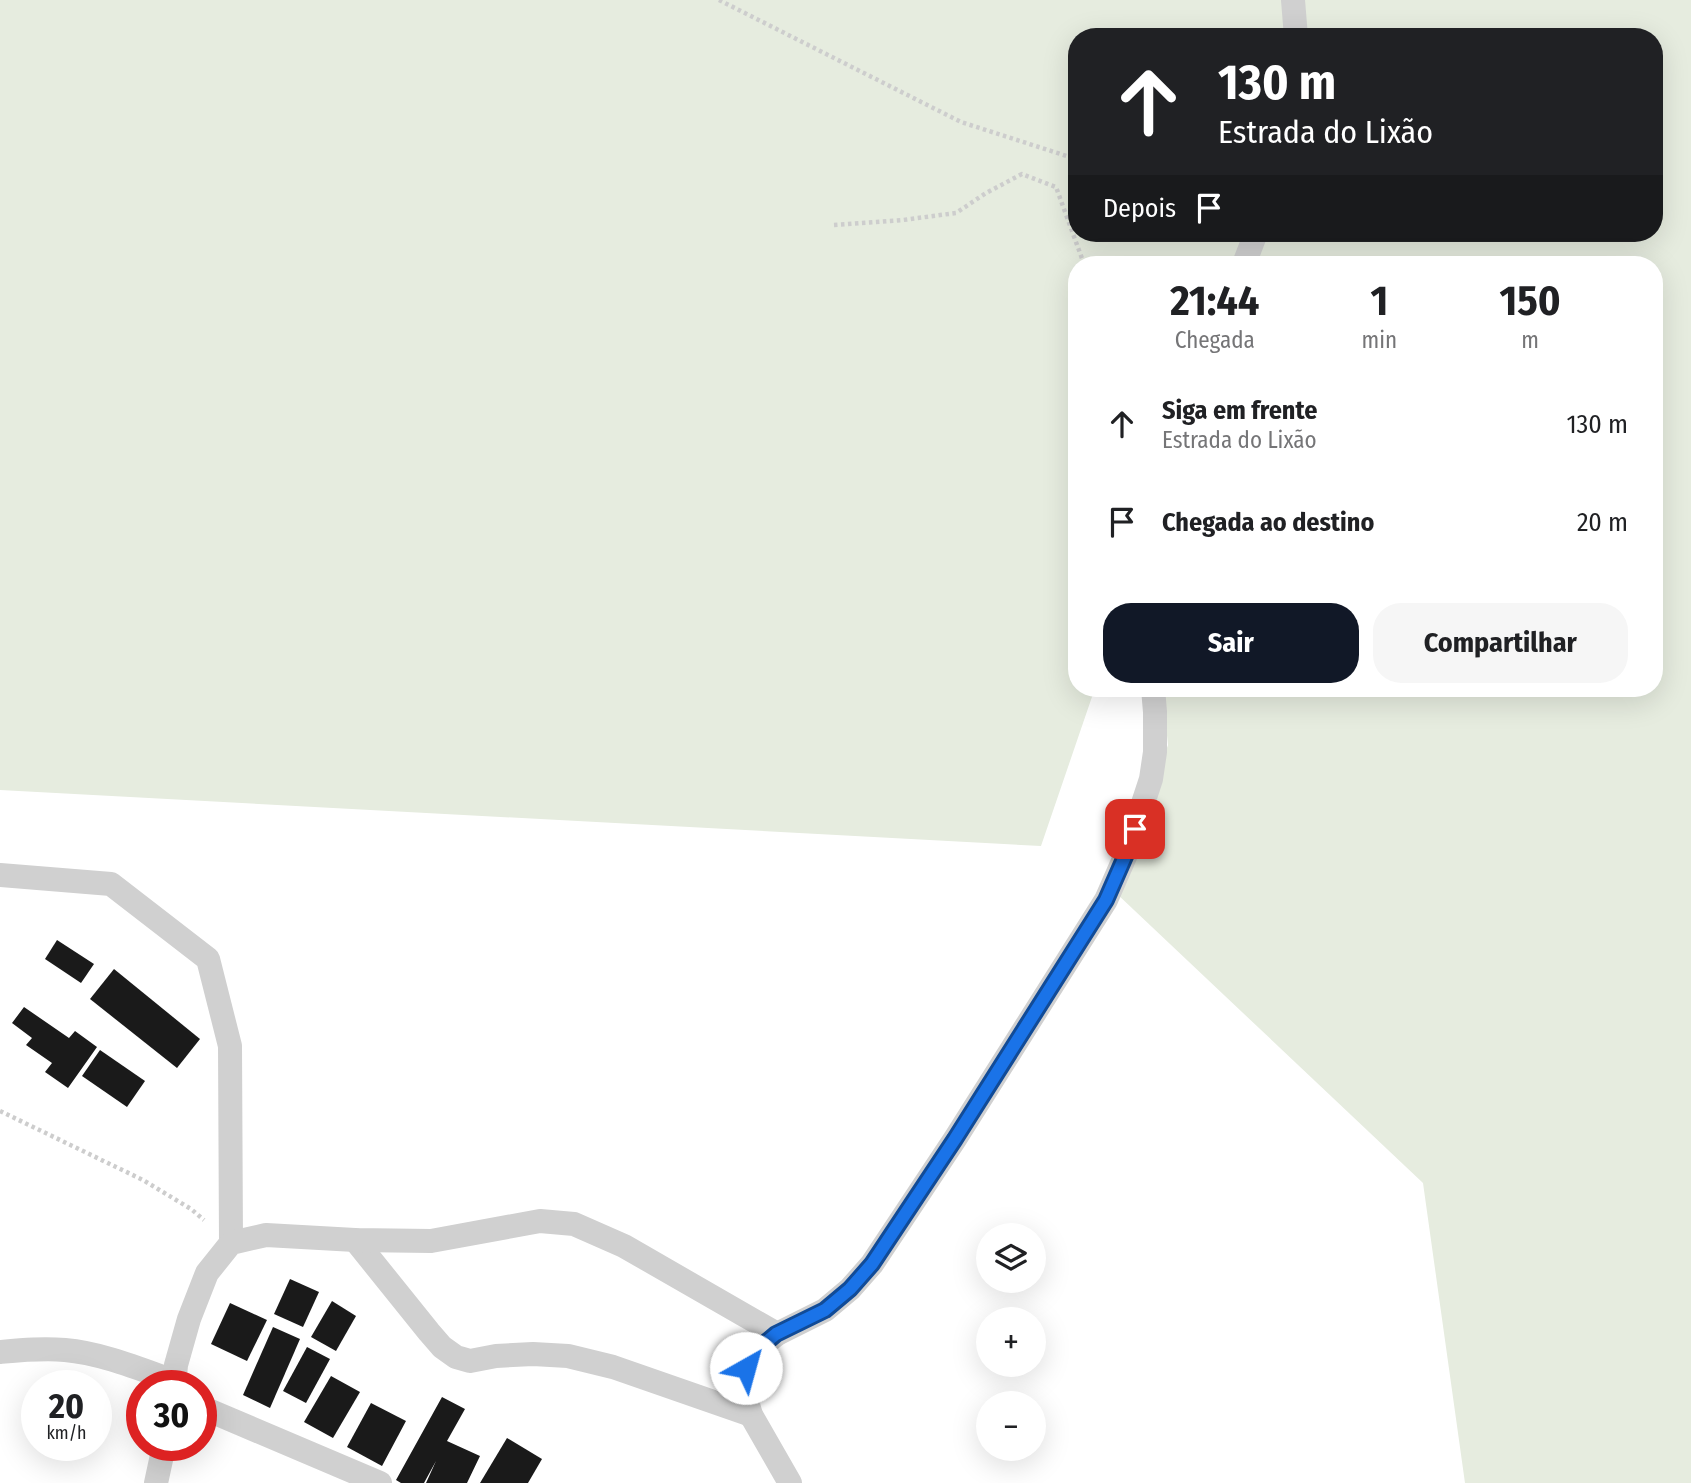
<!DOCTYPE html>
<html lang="pt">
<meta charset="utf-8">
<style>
:root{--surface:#fff;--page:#f6f6f6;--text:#202124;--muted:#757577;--accent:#111827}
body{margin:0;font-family:"Fira Sans Condensed",sans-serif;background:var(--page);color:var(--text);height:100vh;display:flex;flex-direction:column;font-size:26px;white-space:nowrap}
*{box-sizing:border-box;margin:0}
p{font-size:23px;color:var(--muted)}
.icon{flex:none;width:38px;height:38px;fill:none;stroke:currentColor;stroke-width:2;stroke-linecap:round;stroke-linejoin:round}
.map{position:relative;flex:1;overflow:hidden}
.panel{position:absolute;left:1068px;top:256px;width:595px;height:441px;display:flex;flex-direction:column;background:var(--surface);border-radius:28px;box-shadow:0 7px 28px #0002}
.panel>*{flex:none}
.guide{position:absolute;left:1068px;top:28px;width:595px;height:214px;border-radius:28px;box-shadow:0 7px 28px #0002;background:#202124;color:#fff;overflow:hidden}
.fabs{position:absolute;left:976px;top:1223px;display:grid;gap:14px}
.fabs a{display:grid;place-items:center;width:70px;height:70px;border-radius:50%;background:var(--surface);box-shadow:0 7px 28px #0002;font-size:35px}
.speed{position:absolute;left:21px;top:1370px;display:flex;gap:14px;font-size:35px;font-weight:700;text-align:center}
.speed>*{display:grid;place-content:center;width:91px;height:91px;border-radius:50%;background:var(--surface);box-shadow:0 7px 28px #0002;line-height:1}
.speed small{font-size:18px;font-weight:400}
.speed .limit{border:10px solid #d22;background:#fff;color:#111}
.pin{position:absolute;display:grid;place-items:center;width:60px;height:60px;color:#fff;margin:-30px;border-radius:14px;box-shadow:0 4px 10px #0006}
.me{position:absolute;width:77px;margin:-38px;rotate:38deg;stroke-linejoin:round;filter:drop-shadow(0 0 5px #0008)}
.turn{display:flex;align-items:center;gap:24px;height:147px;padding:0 35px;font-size:32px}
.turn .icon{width:91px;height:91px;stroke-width:2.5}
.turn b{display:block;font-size:49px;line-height:60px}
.then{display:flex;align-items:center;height:66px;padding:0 35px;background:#0003;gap:14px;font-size:26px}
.eta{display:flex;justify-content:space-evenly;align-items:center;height:119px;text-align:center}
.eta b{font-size:42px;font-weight:700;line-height:49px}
.action{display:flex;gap:14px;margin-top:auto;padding:14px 35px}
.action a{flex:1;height:80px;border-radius:28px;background:var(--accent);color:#fff;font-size:28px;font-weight:700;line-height:80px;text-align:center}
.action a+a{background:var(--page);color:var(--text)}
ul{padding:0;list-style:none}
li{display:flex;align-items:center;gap:21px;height:98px;padding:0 35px}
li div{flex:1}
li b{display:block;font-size:26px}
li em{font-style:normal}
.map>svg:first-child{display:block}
</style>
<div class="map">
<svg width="1691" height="1483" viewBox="0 0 1691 1483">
<rect width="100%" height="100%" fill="#fff"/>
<path fill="#e6ecdf" d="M 0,0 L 1691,0 L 1691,1483 L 1465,1483 L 1423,1183 L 1116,893 L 1168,745 L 1162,688 L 1654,688 L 1654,264 L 1248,264 L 1260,233 L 1654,233 L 1654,37 L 1076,37 L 1076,233 L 1249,233 L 1239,264 L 1076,264 L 1076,688 L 1095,688 L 1041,846 L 0,790 Z"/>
<g fill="#1a1a1a">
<path d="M 57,940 L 94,964 L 81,983 L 45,959 Z"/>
<path d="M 114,969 L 200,1039 L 177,1068 L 90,999 Z"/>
<path d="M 24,1007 L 69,1038 L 75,1031 L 97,1047 L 68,1088 L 45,1072 L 52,1063 L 26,1045 L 32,1038 L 12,1023 Z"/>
<path d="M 100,1050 L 145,1081 L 127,1107 L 82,1076 Z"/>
<path d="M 290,1279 L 319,1292 L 303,1327 L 274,1314 Z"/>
<path d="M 332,1301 L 356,1316 L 336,1351 L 311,1337 Z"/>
<path d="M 230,1303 L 267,1320 L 247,1361 L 211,1344 Z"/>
<path d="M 273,1327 L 300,1339 L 270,1408 L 243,1395 Z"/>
<path d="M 307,1347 L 330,1359 L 306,1403 L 283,1391 Z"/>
<path d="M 331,1376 L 360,1392 L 333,1438 L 304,1422 Z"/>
<path d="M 442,1397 L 465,1409 L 447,1441 L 480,1456 L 467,1483 L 426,1483 L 436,1461 L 424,1483 L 401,1483 L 396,1480 Z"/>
<path d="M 371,1403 L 406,1421 L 382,1466 L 347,1447 Z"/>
<path d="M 507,1438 L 542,1459 L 528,1483 L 480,1483 Z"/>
</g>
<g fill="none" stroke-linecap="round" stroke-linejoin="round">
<g stroke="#cdcdcd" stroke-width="4.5" stroke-dasharray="3.5 3.5" stroke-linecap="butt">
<path d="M 719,0 L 961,122 L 1076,159"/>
<path d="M 834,225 L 903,220 L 956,213 L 986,193 L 1022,174 L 1056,187 L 1084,264"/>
<path d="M 0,1111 L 143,1180 L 191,1209 L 204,1220"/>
</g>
<g stroke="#d0d0d0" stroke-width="24">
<path d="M 1293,0 L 1296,37"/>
<path d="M 1244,264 L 1256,233"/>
<path d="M 0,875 L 111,884 L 208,959 L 230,1046 L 231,1243"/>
<path d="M 355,1240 L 429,1332 L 442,1347 L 456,1357 L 470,1361 L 496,1356 L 533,1354 L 568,1356 L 613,1367 L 751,1415"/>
<path d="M 0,1352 C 22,1350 43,1348 65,1350 C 101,1353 140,1369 174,1381"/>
<path d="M 174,1386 L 176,1365 L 189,1319 L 207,1273 L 231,1243 L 266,1235 L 355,1240 L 431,1241 L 540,1221 L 574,1224 L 624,1246 L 777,1334"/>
<path d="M 201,1407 L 380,1483"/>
<path d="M 156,1483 L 164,1446"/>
<path d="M 790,1483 L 751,1415 L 743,1387 L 746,1368 L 758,1349 L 777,1334 L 825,1310 L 850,1289 L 872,1264 L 955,1139 L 1106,900 L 1127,852 L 1151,779 L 1155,752 L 1155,712 L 1153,688"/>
</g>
</g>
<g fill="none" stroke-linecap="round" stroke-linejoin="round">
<g stroke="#114b97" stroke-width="18">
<path id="route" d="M 746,1368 L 758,1349 L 776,1334 L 825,1310 L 850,1289 L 872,1264 L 955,1139 L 1106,900 L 1127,852 L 1135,829"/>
</g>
<use href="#route" stroke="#1a73e8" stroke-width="12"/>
</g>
</svg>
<div class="fabs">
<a><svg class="icon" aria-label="layers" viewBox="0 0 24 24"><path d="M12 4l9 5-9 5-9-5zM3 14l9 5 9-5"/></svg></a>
<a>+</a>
<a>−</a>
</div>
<div class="speed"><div>20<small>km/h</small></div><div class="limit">30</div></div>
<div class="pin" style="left:1135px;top:829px;background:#d93025"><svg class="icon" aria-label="arrive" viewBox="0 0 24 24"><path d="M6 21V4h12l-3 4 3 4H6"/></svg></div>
<svg class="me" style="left:746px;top:1368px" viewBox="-20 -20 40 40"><circle r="19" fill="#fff"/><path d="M0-13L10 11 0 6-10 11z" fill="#1a73e8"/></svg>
<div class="guide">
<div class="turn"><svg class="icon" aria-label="ahead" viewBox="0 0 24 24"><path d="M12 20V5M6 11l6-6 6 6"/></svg><div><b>130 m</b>Estrada do Lixão</div></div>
<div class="then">Depois<svg class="icon" aria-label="arrive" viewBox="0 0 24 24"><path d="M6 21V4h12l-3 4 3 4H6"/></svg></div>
</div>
<section class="panel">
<div class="eta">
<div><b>21:44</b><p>Chegada</p></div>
<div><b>1</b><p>min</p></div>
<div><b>150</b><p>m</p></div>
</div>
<ul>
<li><svg class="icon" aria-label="ahead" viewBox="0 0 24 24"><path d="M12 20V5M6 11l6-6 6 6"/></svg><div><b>Siga em frente</b><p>Estrada do Lixão</p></div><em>130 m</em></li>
<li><svg class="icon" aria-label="arrive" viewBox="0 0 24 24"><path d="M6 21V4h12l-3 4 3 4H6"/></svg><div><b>Chegada ao destino</b></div><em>20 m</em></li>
</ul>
<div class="action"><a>Sair</a><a>Compartilhar</a></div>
</section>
</div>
